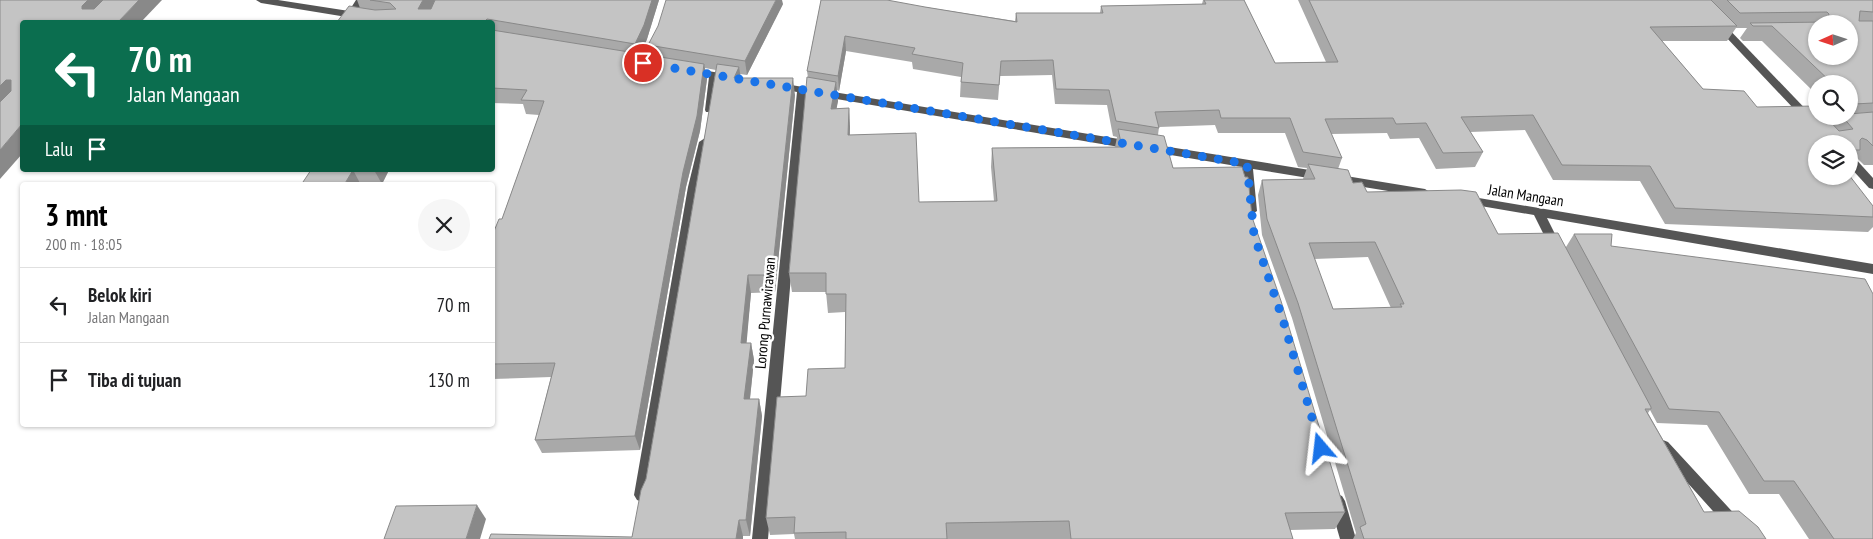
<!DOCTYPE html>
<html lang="id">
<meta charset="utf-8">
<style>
:root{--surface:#fff;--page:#f6f6f6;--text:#202124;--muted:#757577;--line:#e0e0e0;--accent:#000}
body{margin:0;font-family:"PT Sans Narrow",sans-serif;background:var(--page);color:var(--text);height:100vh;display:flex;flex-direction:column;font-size:19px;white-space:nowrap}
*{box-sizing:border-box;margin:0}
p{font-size:16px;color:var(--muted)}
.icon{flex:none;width:28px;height:28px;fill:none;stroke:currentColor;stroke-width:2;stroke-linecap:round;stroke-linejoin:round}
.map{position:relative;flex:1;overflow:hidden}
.details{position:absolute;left:20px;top:182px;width:475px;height:245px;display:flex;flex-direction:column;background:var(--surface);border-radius:5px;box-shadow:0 1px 4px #0004}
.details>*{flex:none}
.guide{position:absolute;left:20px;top:20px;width:475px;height:152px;border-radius:5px;box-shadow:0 1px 4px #0004;background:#0b6e4f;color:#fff;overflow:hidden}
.needle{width:32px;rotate:267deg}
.controls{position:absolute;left:1808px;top:15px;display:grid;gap:10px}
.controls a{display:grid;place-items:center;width:50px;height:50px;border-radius:50%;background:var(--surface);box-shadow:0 1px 4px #0004;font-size:25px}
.pin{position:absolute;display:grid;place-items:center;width:42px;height:42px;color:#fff;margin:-21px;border:2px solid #fff;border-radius:50%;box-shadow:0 1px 5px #0007}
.me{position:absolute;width:55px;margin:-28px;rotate:343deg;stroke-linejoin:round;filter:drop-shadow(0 0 4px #0008)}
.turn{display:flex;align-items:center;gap:18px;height:105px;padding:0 25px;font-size:22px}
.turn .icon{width:65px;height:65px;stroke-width:2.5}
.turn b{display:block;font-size:35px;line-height:42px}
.then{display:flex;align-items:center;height:48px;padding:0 25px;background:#0003;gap:10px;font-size:19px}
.round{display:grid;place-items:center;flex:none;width:52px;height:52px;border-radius:26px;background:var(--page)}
.head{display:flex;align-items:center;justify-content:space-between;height:85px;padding:0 25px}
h1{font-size:30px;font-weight:800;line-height:38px;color:var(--accent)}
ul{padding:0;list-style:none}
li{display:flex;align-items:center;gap:15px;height:75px;padding:0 25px;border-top:1px solid var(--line)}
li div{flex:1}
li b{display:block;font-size:19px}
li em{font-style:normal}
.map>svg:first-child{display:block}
</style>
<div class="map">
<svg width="1873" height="539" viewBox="0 0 1873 539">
<rect width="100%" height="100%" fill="#fff"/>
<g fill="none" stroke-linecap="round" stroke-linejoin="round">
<g fill="#555" fill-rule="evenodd">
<path d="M 256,0 L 278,0 L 349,11 L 356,0 L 366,0 L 357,13 L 364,16 L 359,19 L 261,3 Z"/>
<path d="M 1691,0 L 1701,0 L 1839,144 L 1827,144 Z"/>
<path d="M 690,68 L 732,75 L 737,78 L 732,81 L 719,79 L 714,112 L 706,112 L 705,110 L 709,77 L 686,73 L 685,71 Z"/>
<path d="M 779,83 L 1131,141 L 1137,145 L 1131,149 L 807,94 L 768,539 L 752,539 L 797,92 L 775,88 L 775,84 Z"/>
<path d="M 705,138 L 711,142 L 700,187 L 650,495 L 647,500 L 642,502 L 637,500 L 634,495 L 688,187 L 699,142 Z"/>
<path d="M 1151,144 L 1425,189 L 1431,193 L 1425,197 L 1253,169 L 1257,211 L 1251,215 L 1245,211 L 1242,167 L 1147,151 L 1145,148 L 1147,145 Z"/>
<path d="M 1849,155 L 1853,156 L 1873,178 L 1873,189 L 1869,188 L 1849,166 Z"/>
<path d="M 1467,196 L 1873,264 L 1873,274 L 1547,218 L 1562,248 L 1556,252 L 1552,251 L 1534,215 L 1463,203 L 1461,200 L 1463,197 Z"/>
<path d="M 1663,440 L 1668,442 L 1740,520 L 1757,534 L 1760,539 L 1741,539 L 1730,530 L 1658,450 L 1656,446 L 1658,442 Z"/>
<path d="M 1337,494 L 1342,496 L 1345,501 L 1356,539 L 1340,539 L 1329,501 L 1332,496 Z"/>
</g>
</g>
<g fill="#a9a9a9" fill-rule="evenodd">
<path d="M 357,0 L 659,0 L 647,39 L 641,54 L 651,56 L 648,45 L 783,4 L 747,75 L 740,74 L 741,78 L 795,95 L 775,292 L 751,293 L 746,343 L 751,343 L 754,360 L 750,399 L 759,399 L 762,416 L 750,536 L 743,536 L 743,539 L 489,539 L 632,537 L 646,479 L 716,70 L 705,68 L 707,79 L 700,131 L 686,187 L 640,450 L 542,453 L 535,440 L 551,377 L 492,379 L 492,236 L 502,219 L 539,115 L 526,114 L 523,104 L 492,103 L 492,22 L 337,22 L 360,8 Z"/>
<path d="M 821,0 L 925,7 L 1015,21 L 1016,13 L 1100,13 L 1101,6 L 1202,4 L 1203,0 L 1244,0 L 1275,63 L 1326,62 L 1298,0 L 1873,0 L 1873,165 L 1864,165 L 1855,156 L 1849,163 L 1849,144 L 1816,144 L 1873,206 L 1873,227 L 1868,232 L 1665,224 L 1640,181 L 1553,180 L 1525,130 L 1470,132 L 1483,152 L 1475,167 L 1436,169 L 1419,138 L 1390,139 L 1387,133 L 1331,134 L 1342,158 L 1338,169 L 1353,183 L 1367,192 L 1498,234 L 1566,247 L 1574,234 L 1611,246 L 1873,539 L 1809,539 L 1779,494 L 1749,494 L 1707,425 L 1657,423 L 1650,410 L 1648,413 L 1704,512 L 1766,539 L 1353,539 L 1356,533 L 1292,318 L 1262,235 L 1258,195 L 1262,180 L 1303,179 L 1307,168 L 1298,167 L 1285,133 L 1218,133 L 1215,125 L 1159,127 L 1158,135 L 1173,168 L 1252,217 L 1345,512 L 1335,529 L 1290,530 L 1293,539 L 795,539 L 794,534 L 770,535 L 766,518 L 806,396 L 845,368 L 845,312 L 828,313 L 826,292 L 792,292 L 789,273 L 808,78 L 807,71 ZM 1736,28 L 1747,28 L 1740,38 L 1743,41 L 1762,41 L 1816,94 L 1816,84 L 1849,84 L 1849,116 L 1840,116 L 1833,125 L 1757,107 L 1703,89 L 1662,41 L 1727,41 ZM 846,51 L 912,62 L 913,69 L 961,77 L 960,97 L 998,100 L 1000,76 L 1052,75 L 1055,104 L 1107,105 L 1113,136 L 1117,137 L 1115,147 L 992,148 L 991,167 L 994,201 L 919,202 L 850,135 L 849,108 L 836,109 L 838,101 L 837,90 L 839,91 ZM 1368,257 L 1391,308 L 1333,309 L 1314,259 Z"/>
<path d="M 311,170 L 389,170 L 382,184 L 361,185 Z"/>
</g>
<g fill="#898989">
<path d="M 88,0 L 112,0 L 92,22 L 82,9 L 82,6 Z"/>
<path d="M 139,0 L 162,0 L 141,22 L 118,22 Z"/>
<path d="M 423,0 L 436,0 L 424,22 L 418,9 Z"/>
<path d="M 652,0 L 659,0 L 647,39 L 639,58 L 635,44 Z"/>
<path d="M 776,0 L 782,0 L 783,4 L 747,75 L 745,61 Z"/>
<path d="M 845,36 L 846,51 L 839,91 L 838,76 Z"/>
<path d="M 704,64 L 707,79 L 700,131 L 686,187 L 640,450 L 635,436 L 683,172 Z"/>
<path d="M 739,67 L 742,85 L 734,78 Z"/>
<path d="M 793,78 L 795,95 L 775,292 L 772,275 Z"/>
<path d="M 6,80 L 11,80 L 22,94 L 0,112 L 0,86 Z"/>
<path d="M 836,82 L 838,101 L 833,128 L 831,109 Z"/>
<path d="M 849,108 L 850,127 L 849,154 L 848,135 Z"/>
<path d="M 22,124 L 22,154 L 0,179 L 0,150 Z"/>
<path d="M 353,170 L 361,185 L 344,185 Z"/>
<path d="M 374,170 L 389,170 L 382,184 Z"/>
<path d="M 748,275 L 751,293 L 745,361 L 741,343 Z"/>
<path d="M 751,343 L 754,360 L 748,416 L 744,399 Z"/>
<path d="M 759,399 L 762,416 L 750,536 L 746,520 Z"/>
<path d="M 477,505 L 486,519 L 480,539 L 466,539 Z"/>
<path d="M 739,520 L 743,536 L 743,539 L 736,539 Z"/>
</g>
<g fill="#c4c4c4" stroke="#898989" fill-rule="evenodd">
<path d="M 0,0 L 88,0 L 82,6 L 82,9 L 94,9 L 103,0 L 139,0 L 118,22 L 22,22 L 22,124 L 0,150 L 0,102 L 11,91 L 11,80 L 6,80 L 0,86 Z"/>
<path d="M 370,0 L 423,0 L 418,9 L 431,9 L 435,0 L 652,0 L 644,25 L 635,44 L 487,19 L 485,21 L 485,22 L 337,22 L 349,6 L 375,10 L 396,9 L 390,3 Z"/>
<path d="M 666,0 L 776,0 L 745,61 L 648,45 L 658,26 Z"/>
<path d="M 821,0 L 887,0 L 925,7 L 1017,22 L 1016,13 L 1103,13 L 1101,6 L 1206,4 L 1204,0 L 1244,0 L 1275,63 L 1338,62 L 1309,0 L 1711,0 L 1737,26 L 1650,27 L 1703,89 L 1744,91 L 1757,107 L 1815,106 L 1816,108 L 1816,116 L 1825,116 L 1839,131 L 1853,129 L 1842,116 L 1849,116 L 1849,114 L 1873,112 L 1873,146 L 1867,140 L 1862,138 L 1860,140 L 1860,150 L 1849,150 L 1849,144 L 1816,144 L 1816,176 L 1849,176 L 1849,175 L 1873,206 L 1873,217 L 1675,208 L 1650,166 L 1562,165 L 1533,115 L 1461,117 L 1483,152 L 1443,153 L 1426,123 L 1396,124 L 1393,118 L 1325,119 L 1342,158 L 1303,152 L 1290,118 L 1221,118 L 1219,110 L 1155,112 L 1159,128 L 1116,121 L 1109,90 L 1056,89 L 1053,60 L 1001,61 L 999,85 L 961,82 L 963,63 L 912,54 L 915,48 L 845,36 L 838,76 L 807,71 Z"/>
<path d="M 1727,0 L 1873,0 L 1873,12 L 1860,11 L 1859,21 L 1873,21 L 1873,103 L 1854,104 L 1849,98 L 1849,84 L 1833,84 L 1772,26 L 1753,26 L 1750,23 L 1827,22 L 1829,14 L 1827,12 L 1740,13 ZM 1816,24 L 1849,24 L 1849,56 L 1816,56 Z"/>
<path d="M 492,30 L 704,64 L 697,116 L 683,172 L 635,436 L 535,440 L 555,363 L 492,364 L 492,236 L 499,219 L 502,219 L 544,101 L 521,100 L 527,90 L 492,88 Z"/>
<path d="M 717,64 L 739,67 L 734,78 L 793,78 L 772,275 L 748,275 L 741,343 L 751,343 L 744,399 L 759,399 L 746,520 L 739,520 L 736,539 L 489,539 L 491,534 L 632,537 L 641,490 L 646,479 Z"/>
<path d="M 807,77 L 836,82 L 831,109 L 849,108 L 848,135 L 916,133 L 919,202 L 997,201 L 992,148 L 1122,147 L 1118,129 L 1164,136 L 1173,168 L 1242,167 L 1245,177 L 1248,177 L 1252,217 L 1281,301 L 1345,512 L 1285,513 L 1293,539 L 1071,539 L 1069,521 L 946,523 L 947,539 L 846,539 L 846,532 L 794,533 L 795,517 L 766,518 L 777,397 L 806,396 L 808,369 L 845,368 L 846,294 L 826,294 L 826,273 L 789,273 Z"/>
<path d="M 1308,164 L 1348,170 L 1353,183 L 1362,182 L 1367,192 L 1461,190 L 1476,192 L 1498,234 L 1558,233 L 1651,407 L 1651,409 L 1645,409 L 1704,512 L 1739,511 L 1758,527 L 1766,539 L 1364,539 L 1360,527 L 1366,524 L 1298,303 L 1267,219 L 1262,180 L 1315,179 ZM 1375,242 L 1404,304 L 1400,304 L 1402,307 L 1333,309 L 1309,243 Z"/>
<path d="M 311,170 L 353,170 L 344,185 L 301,185 Z"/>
<path d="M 1574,234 L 1612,234 L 1611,246 L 1865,279 L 1873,294 L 1873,539 L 1834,539 L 1794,481 L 1764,481 L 1719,412 L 1669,409 Z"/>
<path d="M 477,505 L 466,539 L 384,539 L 396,506 Z"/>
</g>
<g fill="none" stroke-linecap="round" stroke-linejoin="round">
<path stroke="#1a73e8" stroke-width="9" stroke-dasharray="0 16.2" d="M 643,63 L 1247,164 L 1254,235 L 1283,320 L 1321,448"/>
</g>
<g text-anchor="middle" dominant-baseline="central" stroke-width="5" stroke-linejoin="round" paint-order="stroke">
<g font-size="15" fill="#000" stroke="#fff">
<text transform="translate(1526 195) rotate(9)">Jalan Mangaan</text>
<text transform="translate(765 313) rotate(-85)">Lorong Purnawirawan</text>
</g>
</g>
</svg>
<div class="controls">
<a><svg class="needle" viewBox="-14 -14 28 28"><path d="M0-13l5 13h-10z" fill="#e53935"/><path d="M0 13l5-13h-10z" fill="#757577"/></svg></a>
<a><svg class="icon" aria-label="search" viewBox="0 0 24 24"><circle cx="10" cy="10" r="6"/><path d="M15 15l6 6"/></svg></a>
<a><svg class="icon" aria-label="layers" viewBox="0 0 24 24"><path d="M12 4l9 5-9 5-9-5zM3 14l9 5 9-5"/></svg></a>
</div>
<div class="pin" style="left:643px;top:63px;background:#d93025"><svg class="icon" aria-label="arrive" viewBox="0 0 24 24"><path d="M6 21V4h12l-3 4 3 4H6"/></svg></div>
<svg class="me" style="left:1321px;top:448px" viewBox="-20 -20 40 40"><path d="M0-17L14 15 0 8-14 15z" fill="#1a73e8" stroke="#fff" stroke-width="4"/></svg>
<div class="guide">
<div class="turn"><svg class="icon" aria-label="left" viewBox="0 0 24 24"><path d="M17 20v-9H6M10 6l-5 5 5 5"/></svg><div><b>70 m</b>Jalan Mangaan</div></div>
<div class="then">Lalu<svg class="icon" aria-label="arrive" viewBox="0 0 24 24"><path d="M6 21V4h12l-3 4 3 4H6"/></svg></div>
</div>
<section class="details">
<div class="head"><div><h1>3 mnt</h1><p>200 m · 18:05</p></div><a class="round"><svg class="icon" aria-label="close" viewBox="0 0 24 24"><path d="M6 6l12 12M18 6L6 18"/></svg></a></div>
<ul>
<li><svg class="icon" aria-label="left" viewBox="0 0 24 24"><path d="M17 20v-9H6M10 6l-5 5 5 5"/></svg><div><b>Belok kiri</b><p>Jalan Mangaan</p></div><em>70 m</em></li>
<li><svg class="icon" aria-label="arrive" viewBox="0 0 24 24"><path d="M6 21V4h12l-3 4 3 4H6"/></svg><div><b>Tiba di tujuan</b></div><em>130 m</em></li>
</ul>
</section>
</div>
